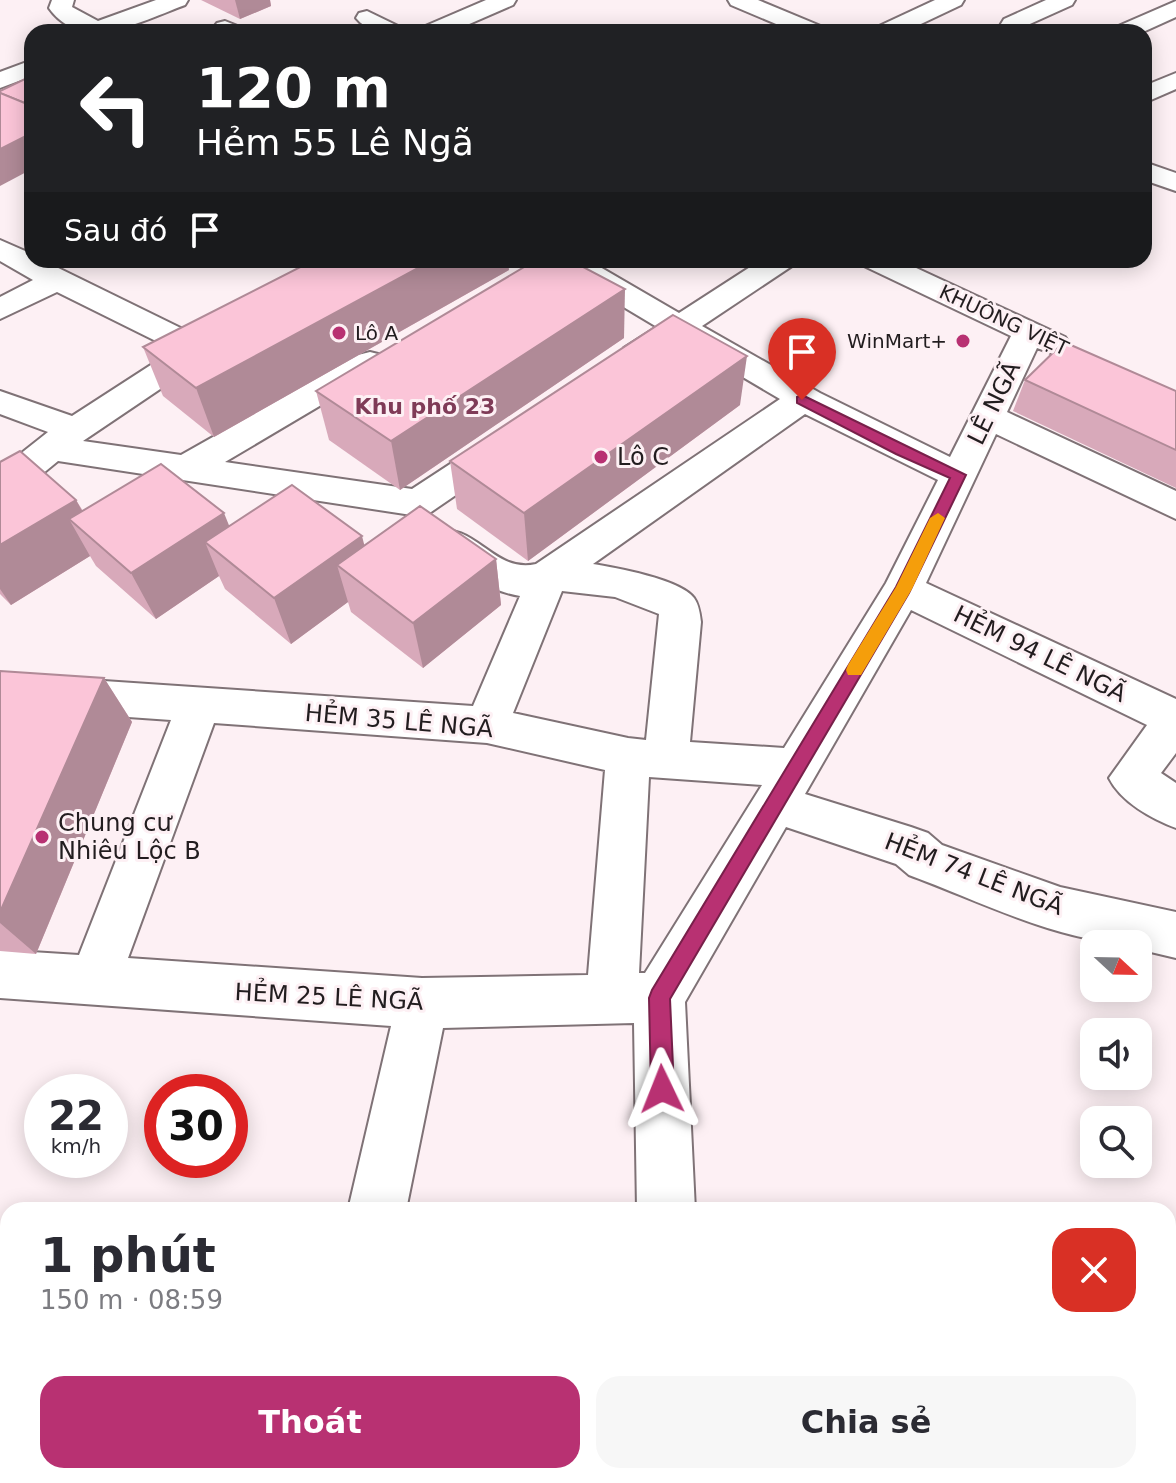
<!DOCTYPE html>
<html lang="vi">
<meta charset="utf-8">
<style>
:root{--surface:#fff;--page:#f7f7f7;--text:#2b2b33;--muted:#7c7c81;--accent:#b83172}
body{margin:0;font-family:"DejaVu Sans",sans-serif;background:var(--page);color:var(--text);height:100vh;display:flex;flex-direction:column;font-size:30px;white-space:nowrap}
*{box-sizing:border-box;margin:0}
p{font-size:26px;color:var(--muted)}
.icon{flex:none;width:44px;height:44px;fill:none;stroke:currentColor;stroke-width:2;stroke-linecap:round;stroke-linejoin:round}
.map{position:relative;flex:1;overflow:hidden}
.panel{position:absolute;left:0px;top:1202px;width:1176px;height:282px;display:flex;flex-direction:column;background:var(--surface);border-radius:24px 24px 0 0;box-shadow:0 4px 20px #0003}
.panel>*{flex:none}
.guide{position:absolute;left:24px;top:24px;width:1128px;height:244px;border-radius:24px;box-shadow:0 4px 20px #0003;background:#202124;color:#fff;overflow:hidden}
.needle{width:52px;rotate:112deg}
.buttons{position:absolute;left:1080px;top:930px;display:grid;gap:16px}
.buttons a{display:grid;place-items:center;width:72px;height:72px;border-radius:16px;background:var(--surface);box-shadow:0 4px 20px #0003;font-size:40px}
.speed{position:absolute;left:24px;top:1074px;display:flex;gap:16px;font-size:40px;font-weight:700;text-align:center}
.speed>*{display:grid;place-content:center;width:104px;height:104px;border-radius:50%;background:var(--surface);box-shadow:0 4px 20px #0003;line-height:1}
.speed small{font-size:20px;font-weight:400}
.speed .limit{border:12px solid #d22;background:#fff;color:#111}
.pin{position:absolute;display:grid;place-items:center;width:68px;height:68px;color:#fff;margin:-82px -34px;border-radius:50% 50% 50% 0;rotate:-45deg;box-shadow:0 0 8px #0007}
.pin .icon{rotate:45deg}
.me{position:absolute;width:88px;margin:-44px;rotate:358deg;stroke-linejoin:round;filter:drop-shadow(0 0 6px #0008)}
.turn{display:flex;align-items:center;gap:28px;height:168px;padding:0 40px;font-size:36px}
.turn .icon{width:104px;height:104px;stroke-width:2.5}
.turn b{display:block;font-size:56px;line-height:68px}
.then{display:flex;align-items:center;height:76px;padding:0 40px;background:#0003;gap:16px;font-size:30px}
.round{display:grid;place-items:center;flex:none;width:84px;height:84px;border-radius:24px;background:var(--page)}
.headline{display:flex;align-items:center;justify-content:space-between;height:136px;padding:0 40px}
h1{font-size:48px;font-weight:700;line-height:60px}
.primary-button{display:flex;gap:16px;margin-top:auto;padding:16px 40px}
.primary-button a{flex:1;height:92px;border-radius:24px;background:var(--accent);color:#fff;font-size:32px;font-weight:700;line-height:92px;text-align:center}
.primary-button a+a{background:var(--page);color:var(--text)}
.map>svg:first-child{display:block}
</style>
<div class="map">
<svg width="1176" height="1483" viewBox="0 0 1176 1483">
<rect width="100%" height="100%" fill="#fdf0f4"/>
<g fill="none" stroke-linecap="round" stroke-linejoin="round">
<g stroke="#7f7276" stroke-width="4">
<g id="minor">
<path d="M 52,0 L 74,0 L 72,7 L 98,21 L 156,0 L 188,0 L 185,5 C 144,20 82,55 49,8 Z"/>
<path d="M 486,0 L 516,0 L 513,5 L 451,32 L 419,32 L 423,27 Z"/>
<path d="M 728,0 L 758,0 L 823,27 L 827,32 L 795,32 L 731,5 Z"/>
<path d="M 935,0 L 964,0 L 961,5 L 904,32 L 873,32 L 877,27 Z"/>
<path d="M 1046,0 L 1075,0 L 1072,5 L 1021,28 L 1020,32 L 996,32 L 1004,19 Z"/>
<path d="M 1176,1 L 1176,17 L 1143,32 L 1112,32 L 1116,27 Z"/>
<path d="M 367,11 L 400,27 L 404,32 C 385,32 369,34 356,18 L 359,13 Z"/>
<path d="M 225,21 L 240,27 L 244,32 L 216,32 L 213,28 L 217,23 Z"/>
<path d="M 32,60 L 32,76 L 0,88 L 0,72 Z"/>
<path d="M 1176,73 L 1176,89 L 1144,103 L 1144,86 Z"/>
<path d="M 1144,162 L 1176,173 L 1176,191 L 1144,180 Z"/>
<path d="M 0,240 L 32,254 L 32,260 L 42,260 L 197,336 L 207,333 L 218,336 L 223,343 L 218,350 L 83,441 L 181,455 L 358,355 L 370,352 L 382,355 L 386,362 L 382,369 L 225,462 L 412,489 L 490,438 L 503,434 L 516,438 L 521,446 L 516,454 L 431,512 L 418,516 L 58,461 L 13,498 L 0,502 L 0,470 L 48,432 L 0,414 L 0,391 L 72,416 L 174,350 L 57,292 L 0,319 L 0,297 L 33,280 L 0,261 Z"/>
<path d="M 551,260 L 588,260 L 679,313 L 761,260 L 796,260 L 792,266 L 702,326 L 820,393 L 950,457 L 1011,336 L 864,266 L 860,260 L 899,260 L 1065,337 L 1070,344 L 1065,351 L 1054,354 L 1037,348 L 1007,412 L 1176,491 L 1176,519 L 996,434 L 926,583 L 1176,699 L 1176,753 L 1161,773 L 1176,783 L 1176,828 C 1152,819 1121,802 1109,778 L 1147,725 L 911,610 L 805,794 L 911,827 L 928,833 L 942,845 L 1060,887 L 1176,912 L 1176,958 L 1138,949 L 1138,944 C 1062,944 980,901 909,875 L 896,864 L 786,827 L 685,1002 L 695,1210 L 637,1210 L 634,1023 L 443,1028 L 406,1210 L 348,1210 L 391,1026 L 0,998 L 0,950 L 79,955 L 171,720 L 0,708 L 0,674 L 473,706 L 520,596 C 492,592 442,566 428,542 L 433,532 C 475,520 493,574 536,564 L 780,399 L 680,340 C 662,352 647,368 624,362 L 620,355 L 624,348 L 657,327 L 555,266 ZM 805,414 L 938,480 L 886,583 L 784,748 L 690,742 L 701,622 C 700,614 699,605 694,598 C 680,579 616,568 593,564 ZM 562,591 L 615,597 L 659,614 L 646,740 L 628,738 L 513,713 ZM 214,723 L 487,743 L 605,770 L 588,975 L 422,978 L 128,958 ZM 649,777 L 762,785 L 645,973 L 639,973 Z"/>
<path d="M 0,1278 L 8,1279 L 8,1339 L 0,1338 Z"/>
<rect x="1168" y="1299" width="8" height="62"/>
<path d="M 652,1476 L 718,1476 L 719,1483 L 653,1483 Z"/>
</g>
</g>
<use href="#minor" fill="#fff" fill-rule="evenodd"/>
</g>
<g fill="#d8a9ba">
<path d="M 201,0 L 270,0 L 271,6 L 240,19 Z"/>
<path d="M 509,270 L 214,437 L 163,396 L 143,347 Z"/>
<path d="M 624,338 L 400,490 L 329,440 L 316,391 Z"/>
<path d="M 1025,380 L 1176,391 L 1176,488 L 1013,411 Z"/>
<path d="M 740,405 L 528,561 L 457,509 L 450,461 Z"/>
<path d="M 0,462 L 76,500 L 83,511 L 229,526 L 364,546 L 496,559 L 501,605 L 423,668 L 351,612 L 348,602 L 291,644 L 225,589 L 219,576 L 156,619 L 96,566 L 90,556 L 11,605 L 0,594 Z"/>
<path d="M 0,671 L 104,678 L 132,722 L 36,954 L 0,951 Z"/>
</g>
<g fill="#b08a97">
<path d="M 235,0 L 270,0 L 271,6 L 240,19 Z"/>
<path d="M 32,133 L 32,169 L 0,186 L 0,149 Z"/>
<path d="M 433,260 L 508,260 L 509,270 L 214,437 L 196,388 Z"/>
<path d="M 625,289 L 624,338 L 400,490 L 391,441 Z"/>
<path d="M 747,356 L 740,405 L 528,561 L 524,513 Z"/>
<path d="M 76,500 L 103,548 L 69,519 L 90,556 L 11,605 L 0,589 L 0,545 Z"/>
<path d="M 224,513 L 243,560 L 205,542 L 219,576 L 156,619 L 131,573 Z"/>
<path d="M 362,536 L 374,583 L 337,565 L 348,602 L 291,644 L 274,598 Z"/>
<path d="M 496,559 L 501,605 L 423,668 L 413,623 Z"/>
<path d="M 104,678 L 132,722 L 36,954 L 0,923 L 0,912 Z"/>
</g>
<g fill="#fbc5d8" stroke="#b08a97" stroke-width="2">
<path d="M 29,77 L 32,78 L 32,102 L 27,104 L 0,93 L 0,91 Z"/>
<path d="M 0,93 L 32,106 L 32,133 L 0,149 Z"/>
<path d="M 314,260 L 433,260 L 196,388 L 143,347 Z"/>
<path d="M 536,260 L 570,260 L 625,289 L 391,441 L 316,391 Z"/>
<path d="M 673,315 L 747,356 L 524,513 L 450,461 Z"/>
<path d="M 1064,342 L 1176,391 L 1176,450 L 1025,380 Z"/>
<path d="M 20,451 L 76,500 L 0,545 L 0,462 Z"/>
<path d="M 161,464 L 224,513 L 131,573 L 69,519 Z"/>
<path d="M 292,485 L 362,536 L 274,598 L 205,542 Z"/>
<path d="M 420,506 L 496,559 L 413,623 L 337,565 Z"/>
<path d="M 0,671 L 104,678 L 0,912 Z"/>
</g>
<path fill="#b83172" stroke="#78204a" stroke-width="2" d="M 802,395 L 966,475 L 909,593 L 670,999 L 674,1089 L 670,1097 L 662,1100 L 654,1097 L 651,1089 L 649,998 L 652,990 L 896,587 L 950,478 L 896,454 L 797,403 L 797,397 Z"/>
<path fill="#f59e0b" d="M 938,513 L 945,518 L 912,589 L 861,675 L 848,675 L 846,670 L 848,665 L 896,587 L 930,518 Z"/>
<g fill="#b83172" stroke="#fdf0f4" stroke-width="3">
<circle cx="339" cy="333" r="8"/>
<circle cx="963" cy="341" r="8"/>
<circle cx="601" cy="457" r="8"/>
<circle cx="42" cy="837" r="8"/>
</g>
<g text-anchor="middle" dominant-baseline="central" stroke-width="6" stroke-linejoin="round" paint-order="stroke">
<g font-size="20" fill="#221d1f" stroke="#fdf0f4">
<text transform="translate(1004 320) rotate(25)">KHUÔNG VIỆT</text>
</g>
<g font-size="20" fill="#221d1f" stroke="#fdf0f4" text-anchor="start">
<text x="355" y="333">Lô A</text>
<text x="947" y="341" text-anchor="end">WinMart+</text>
</g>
<g font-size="22" font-weight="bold" fill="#7f3b57" stroke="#fdf0f4">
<text x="425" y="406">Khu phố 23</text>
</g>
<g font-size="24" fill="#221d1f" stroke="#fdf0f4">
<text transform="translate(994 403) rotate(-64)">LÊ NGÃ</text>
<text transform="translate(1040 654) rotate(26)">HẺM 94 LÊ NGÃ</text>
<text transform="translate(399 721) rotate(5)">HẺM 35 LÊ NGÃ</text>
<text transform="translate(974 874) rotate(21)">HẺM 74 LÊ NGÃ</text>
<text transform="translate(329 997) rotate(3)">HẺM 25 LÊ NGÃ</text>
</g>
<g font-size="24" fill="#221d1f" stroke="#fdf0f4" text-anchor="start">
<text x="617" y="457">Lô C</text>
<text x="58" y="823">Chung cư<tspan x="58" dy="28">Nhiêu Lộc B</tspan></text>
</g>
</g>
</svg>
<div class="buttons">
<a><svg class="needle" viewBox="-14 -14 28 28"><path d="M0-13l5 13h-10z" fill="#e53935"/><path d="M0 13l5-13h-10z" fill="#7c7c81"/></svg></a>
<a><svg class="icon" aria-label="sound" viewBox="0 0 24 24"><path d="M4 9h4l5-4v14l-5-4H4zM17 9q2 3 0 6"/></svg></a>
<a><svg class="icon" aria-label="search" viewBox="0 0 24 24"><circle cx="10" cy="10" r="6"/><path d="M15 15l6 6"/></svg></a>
</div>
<div class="speed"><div>22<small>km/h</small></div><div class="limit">30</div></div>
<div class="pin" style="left:802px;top:400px;background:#d93025"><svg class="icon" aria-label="arrive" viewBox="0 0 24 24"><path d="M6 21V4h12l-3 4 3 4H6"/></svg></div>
<svg class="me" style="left:662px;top:1089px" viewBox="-20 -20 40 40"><path d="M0-17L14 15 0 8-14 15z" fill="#b83172" stroke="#fff" stroke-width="4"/></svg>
<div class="guide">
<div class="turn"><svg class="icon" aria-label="left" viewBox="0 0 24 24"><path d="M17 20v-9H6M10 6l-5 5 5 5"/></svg><div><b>120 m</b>Hẻm 55 Lê Ngã</div></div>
<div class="then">Sau đó<svg class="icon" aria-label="arrive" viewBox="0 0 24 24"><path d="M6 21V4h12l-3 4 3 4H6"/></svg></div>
</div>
<section class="panel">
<div class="headline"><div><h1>1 phút</h1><p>150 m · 08:59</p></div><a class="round" style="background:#d93025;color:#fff"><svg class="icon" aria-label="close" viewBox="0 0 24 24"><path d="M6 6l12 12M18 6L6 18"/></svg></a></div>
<div class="primary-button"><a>Thoát</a><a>Chia sẻ</a></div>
</section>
</div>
